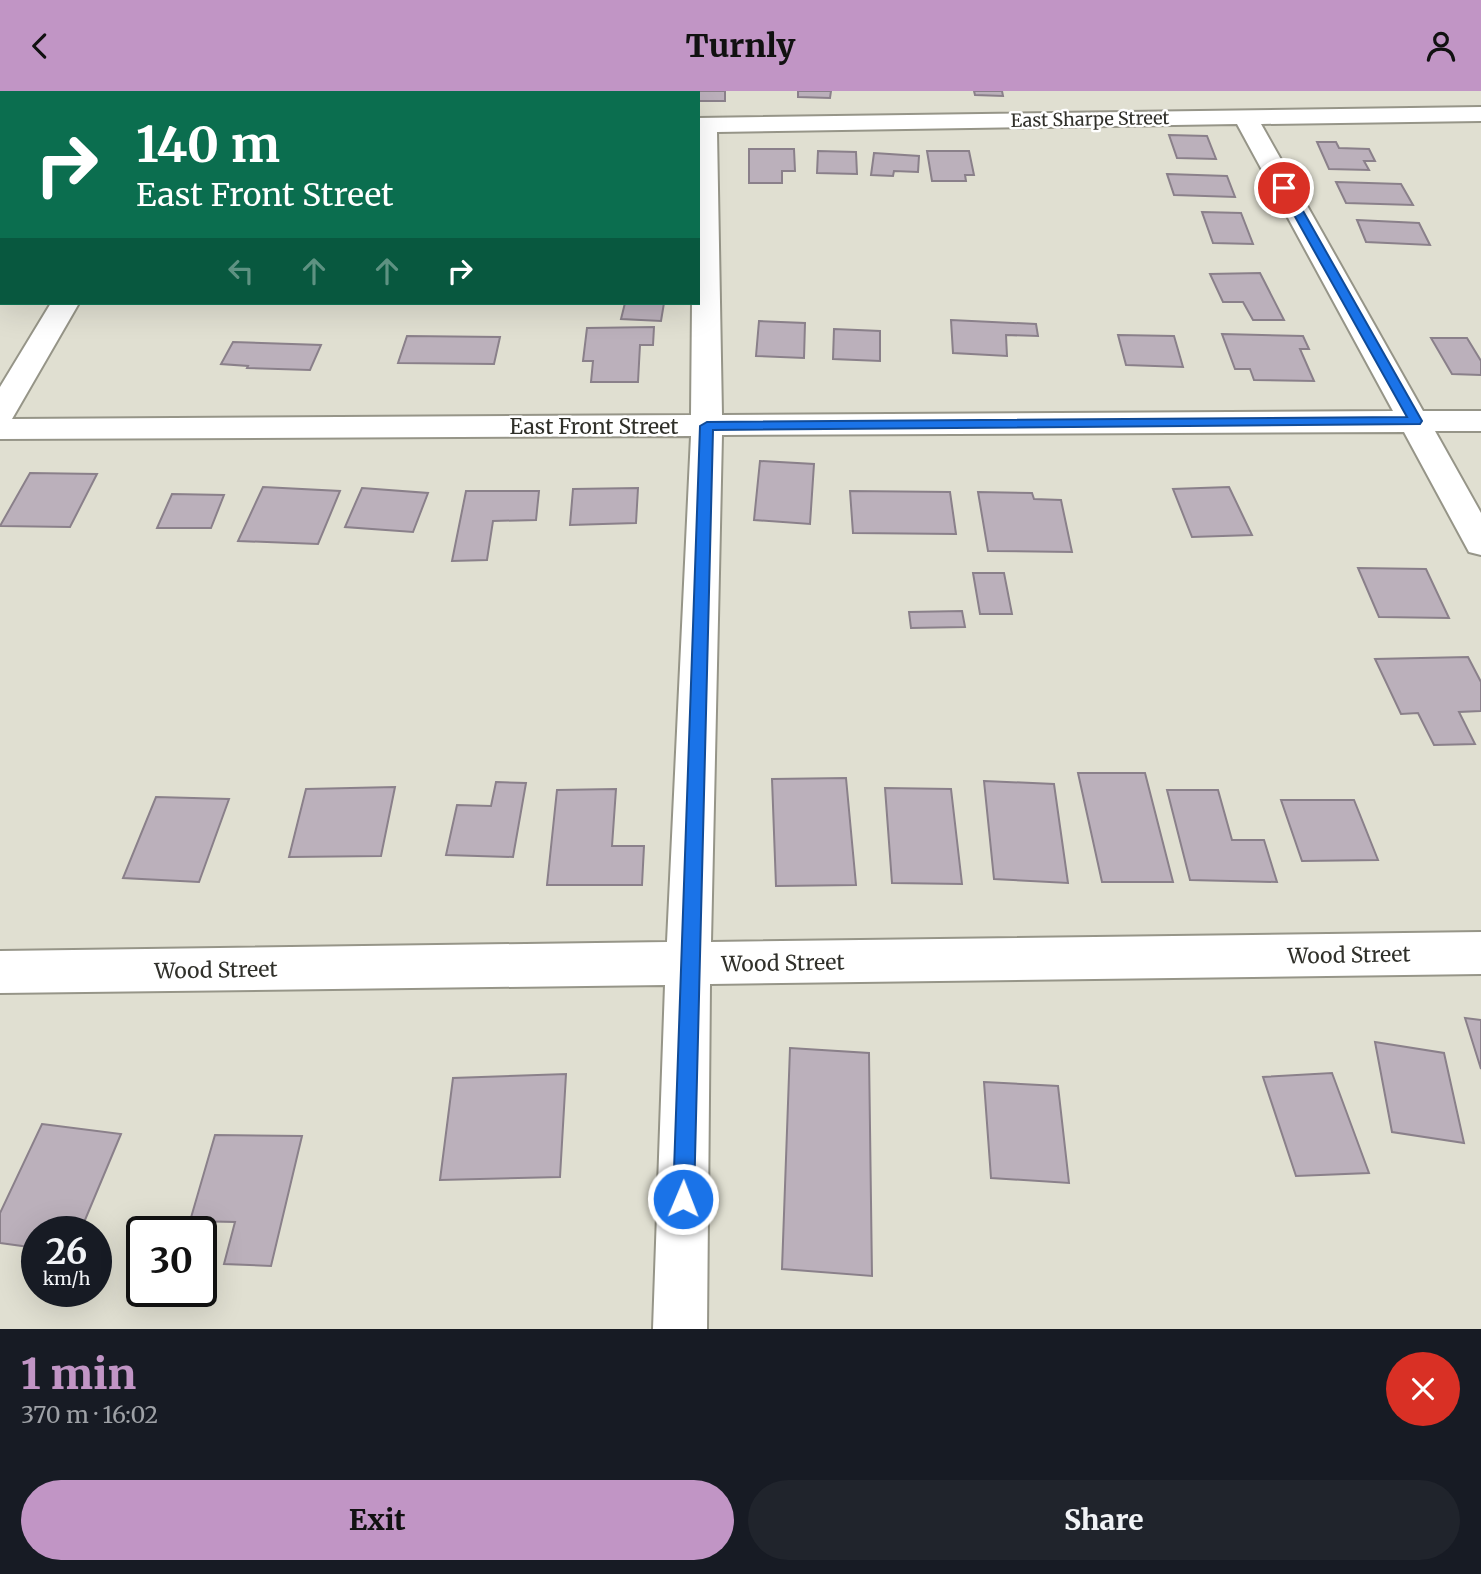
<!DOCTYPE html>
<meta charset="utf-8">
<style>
:root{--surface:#171b24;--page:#20242c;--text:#f1f3f6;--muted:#9ea1a6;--accent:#c195c5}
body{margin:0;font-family:Merriweather,serif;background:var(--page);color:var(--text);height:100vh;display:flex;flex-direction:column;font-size:26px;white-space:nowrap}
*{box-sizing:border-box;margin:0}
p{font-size:23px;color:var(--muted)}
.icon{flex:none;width:38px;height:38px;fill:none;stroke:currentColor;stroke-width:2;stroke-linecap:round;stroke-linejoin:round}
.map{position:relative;height:1238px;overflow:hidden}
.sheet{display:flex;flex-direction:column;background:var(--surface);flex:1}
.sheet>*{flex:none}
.top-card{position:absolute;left:0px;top:0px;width:700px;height:214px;box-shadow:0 7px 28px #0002;background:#0b6e4f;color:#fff;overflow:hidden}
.speed{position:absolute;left:21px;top:1125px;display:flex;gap:14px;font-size:35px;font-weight:700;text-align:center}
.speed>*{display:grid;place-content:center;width:91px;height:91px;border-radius:50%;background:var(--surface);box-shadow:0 7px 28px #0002;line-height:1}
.speed small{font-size:18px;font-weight:400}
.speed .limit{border:4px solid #111;border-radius:10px;background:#fff;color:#111}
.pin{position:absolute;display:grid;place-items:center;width:60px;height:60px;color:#fff;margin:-30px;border:4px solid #fff;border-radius:50%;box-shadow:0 2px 7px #0007}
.me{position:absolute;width:77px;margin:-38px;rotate:1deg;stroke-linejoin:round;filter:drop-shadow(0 0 5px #0008)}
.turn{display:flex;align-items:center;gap:24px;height:147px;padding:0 21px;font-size:32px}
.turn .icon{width:91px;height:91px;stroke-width:2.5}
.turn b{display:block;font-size:49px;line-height:60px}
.lanes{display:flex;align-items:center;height:66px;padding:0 21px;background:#0003;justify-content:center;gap:35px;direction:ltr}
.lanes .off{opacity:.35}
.round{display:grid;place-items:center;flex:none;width:74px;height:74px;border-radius:37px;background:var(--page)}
.summary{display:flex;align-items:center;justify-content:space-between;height:119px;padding:0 21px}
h1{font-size:42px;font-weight:800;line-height:52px;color:var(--accent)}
.button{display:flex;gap:14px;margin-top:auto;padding:14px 21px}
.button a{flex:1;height:80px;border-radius:42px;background:var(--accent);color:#111;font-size:28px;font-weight:800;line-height:80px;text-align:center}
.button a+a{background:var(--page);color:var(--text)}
header{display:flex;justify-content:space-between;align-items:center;height:91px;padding:0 21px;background:var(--accent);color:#111;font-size:32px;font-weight:800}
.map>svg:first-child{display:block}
</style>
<header><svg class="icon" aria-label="back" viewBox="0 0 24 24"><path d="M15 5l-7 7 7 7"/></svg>Turnly<svg class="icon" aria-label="person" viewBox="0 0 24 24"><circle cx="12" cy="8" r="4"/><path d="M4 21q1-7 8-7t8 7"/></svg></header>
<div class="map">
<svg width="1481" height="1238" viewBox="0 0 1481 1238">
<rect width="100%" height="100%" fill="#e0dfd1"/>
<g fill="#bbb0bb" stroke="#8a808a" stroke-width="2">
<path d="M 430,0 L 500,0 L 429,2 Z"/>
<path d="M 688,0 L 725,0 L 725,10 L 698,10 L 698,2 Z"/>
<path d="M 798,0 L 831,0 L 830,7 L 798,6 Z"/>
<path d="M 974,0 L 1002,0 L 1003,5 L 975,4 Z"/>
<path d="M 1169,44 L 1207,45 L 1216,68 L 1177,67 Z"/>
<path d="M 1317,51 L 1336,51 L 1339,57 L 1369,58 L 1375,70 L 1364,70 L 1369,79 L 1329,78 Z"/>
<path d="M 749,58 L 794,58 L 795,80 L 782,80 L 782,92 L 749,92 Z"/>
<path d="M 818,60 L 856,61 L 857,83 L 817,82 Z"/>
<path d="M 927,60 L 969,60 L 974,84 L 965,84 L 966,90 L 932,90 Z"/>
<path d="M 874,62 L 919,65 L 918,81 L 894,80 L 893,85 L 871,84 Z"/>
<path d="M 1167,83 L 1227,85 L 1235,106 L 1174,104 Z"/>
<path d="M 1336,91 L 1401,93 L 1413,114 L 1346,112 Z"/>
<path d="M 1202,121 L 1241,122 L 1253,153 L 1213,152 Z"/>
<path d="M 1357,129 L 1419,132 L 1430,154 L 1366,151 Z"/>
<path d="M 1260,182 L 1284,229 L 1253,229 L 1243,211 L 1223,211 L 1210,183 Z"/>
<path d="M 625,212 L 664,212 L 661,230 L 621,228 Z"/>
<path d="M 951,229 L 1036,233 L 1038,245 L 1006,244 L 1007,265 L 953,262 Z"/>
<path d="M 759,230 L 805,232 L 804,267 L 756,265 Z"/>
<path d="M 654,236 L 653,254 L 640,254 L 638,291 L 591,291 L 593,270 L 583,270 L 587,237 Z"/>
<path d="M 834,238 L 880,240 L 880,270 L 833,268 Z"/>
<path d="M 1222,243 L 1303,245 L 1309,258 L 1300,258 L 1314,290 L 1254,289 L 1250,278 L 1235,278 Z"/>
<path d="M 1118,244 L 1174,245 L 1183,276 L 1126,274 Z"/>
<path d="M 407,245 L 500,246 L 494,273 L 398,272 Z"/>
<path d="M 1431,247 L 1467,247 L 1481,270 L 1481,284 L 1452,283 Z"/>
<path d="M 233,251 L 321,254 L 310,279 L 247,277 L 248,275 L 221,273 Z"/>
<path d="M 760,370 L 814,373 L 810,433 L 754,429 Z"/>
<path d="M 30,382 L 97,383 L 70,436 L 0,435 Z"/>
<path d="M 263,396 L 340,400 L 318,453 L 238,450 Z"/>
<path d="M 1229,396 L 1252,444 L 1192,446 L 1173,398 Z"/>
<path d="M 362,397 L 428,402 L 413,441 L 345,436 Z"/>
<path d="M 638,397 L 636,432 L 570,434 L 573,398 Z"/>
<path d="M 466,400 L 539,400 L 536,429 L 493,430 L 487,469 L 452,470 Z"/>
<path d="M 850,400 L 950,401 L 956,443 L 853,442 Z"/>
<path d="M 978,401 L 1032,402 L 1034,408 L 1061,409 L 1072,461 L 988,460 Z"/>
<path d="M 172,403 L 224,404 L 211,437 L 157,437 Z"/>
<path d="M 1358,477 L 1426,478 L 1449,527 L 1379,526 Z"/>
<path d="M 973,482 L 1004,482 L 1012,523 L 980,523 Z"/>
<path d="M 962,520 L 965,536 L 911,537 L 909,521 Z"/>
<path d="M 1468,566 L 1481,591 L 1481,620 L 1459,621 L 1475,653 L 1434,654 L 1418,622 L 1401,623 L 1375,568 Z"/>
<path d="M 1078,682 L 1145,682 L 1173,791 L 1102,791 Z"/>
<path d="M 846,687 L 856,794 L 776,795 L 772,688 Z"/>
<path d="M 984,690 L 1054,693 L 1068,792 L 994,788 Z"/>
<path d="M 496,691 L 526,692 L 513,766 L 446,764 L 457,714 L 491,715 Z"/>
<path d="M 395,696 L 381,765 L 289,766 L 306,698 Z"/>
<path d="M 885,697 L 951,698 L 962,793 L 892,792 Z"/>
<path d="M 616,698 L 612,755 L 644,755 L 642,794 L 547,794 L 557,699 Z"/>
<path d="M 1167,699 L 1218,699 L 1232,749 L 1264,749 L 1277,791 L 1190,789 Z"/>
<path d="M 156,706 L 229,708 L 199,791 L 123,787 Z"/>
<path d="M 1281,709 L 1354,709 L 1378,769 L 1302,770 Z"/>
<path d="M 1465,927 L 1481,929 L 1481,978 Z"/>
<path d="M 1375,951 L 1444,962 L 1464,1052 L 1392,1041 Z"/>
<path d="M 790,957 L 869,962 L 872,1185 L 782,1178 Z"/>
<path d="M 1332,982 L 1369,1082 L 1296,1085 L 1263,986 Z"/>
<path d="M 566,983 L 560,1086 L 440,1089 L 453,987 Z"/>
<path d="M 984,991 L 1058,995 L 1069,1092 L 991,1087 Z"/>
<path d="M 42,1033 L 121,1043 L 80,1141 L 37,1141 L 37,1157 L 0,1152 L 0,1122 Z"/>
<path d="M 215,1044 L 302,1045 L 271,1175 L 224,1173 L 235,1131 L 190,1130 Z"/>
</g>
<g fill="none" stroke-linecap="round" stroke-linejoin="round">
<g stroke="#969588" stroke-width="4">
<g id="minor">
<path d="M 151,0 L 173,0 L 150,2 Z"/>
<path d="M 1481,16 L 1481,30 L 1261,33 L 1423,320 L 1481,320 L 1481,340 L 1435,340 L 1481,422 L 1481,464 L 1469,461 L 1404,341 L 722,344 L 711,851 L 1481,841 L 1481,883 L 710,893 L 707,1238 L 653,1238 L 665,894 L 0,902 L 0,860 L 667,851 L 691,345 L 0,348 L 0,296 L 51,212 L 79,212 L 12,328 L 691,324 L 692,212 L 698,212 L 698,27 ZM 1237,33 L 1393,320 L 722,324 L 717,41 Z"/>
</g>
</g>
<use href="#minor" fill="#fff" fill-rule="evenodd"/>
</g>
<path fill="#1a73e8" stroke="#114b97" stroke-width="2" d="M 1284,93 L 1290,97 L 1422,330 L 1420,333 L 713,339 L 694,1108 L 690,1115 L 683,1118 L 676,1115 L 673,1108 L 700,335 L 707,331 L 1407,326 L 1279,97 Z"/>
<g text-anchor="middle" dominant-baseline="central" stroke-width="5" stroke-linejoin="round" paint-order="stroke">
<g font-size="18" fill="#30302a" stroke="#fff">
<text transform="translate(1090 28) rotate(-1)">East Sharpe Street</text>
</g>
<g font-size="21" fill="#30302a" stroke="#fff">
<text x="594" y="335">East Front Street</text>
<text transform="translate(1349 864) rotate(-1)">Wood Street</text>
<text transform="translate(783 872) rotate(-1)">Wood Street</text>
<text transform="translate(216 879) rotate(-1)">Wood Street</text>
</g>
</g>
</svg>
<div class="speed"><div>26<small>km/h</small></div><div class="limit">30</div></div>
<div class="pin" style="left:1284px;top:97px;background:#d93025"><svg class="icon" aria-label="arrive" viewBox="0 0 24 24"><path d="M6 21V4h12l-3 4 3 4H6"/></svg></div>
<svg class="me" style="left:683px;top:1108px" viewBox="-20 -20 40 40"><circle r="17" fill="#1a73e8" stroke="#fff" stroke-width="3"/><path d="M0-11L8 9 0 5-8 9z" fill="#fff"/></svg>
<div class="top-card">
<div class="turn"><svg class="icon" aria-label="right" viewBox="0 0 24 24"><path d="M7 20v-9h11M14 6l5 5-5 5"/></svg><div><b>140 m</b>East Front Street</div></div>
<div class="lanes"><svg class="icon off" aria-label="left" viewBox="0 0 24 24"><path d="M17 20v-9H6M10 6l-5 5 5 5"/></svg><svg class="icon off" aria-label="ahead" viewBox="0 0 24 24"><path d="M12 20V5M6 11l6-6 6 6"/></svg><svg class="icon off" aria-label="ahead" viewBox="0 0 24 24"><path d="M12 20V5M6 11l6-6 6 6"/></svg><svg class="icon" aria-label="right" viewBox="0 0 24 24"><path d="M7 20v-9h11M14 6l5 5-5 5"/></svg></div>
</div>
</div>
<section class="sheet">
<div class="summary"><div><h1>1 min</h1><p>370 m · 16:02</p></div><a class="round" style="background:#d93025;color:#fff"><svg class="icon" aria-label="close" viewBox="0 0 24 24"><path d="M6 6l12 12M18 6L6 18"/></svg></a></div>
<div class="button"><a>Exit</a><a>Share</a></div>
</section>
